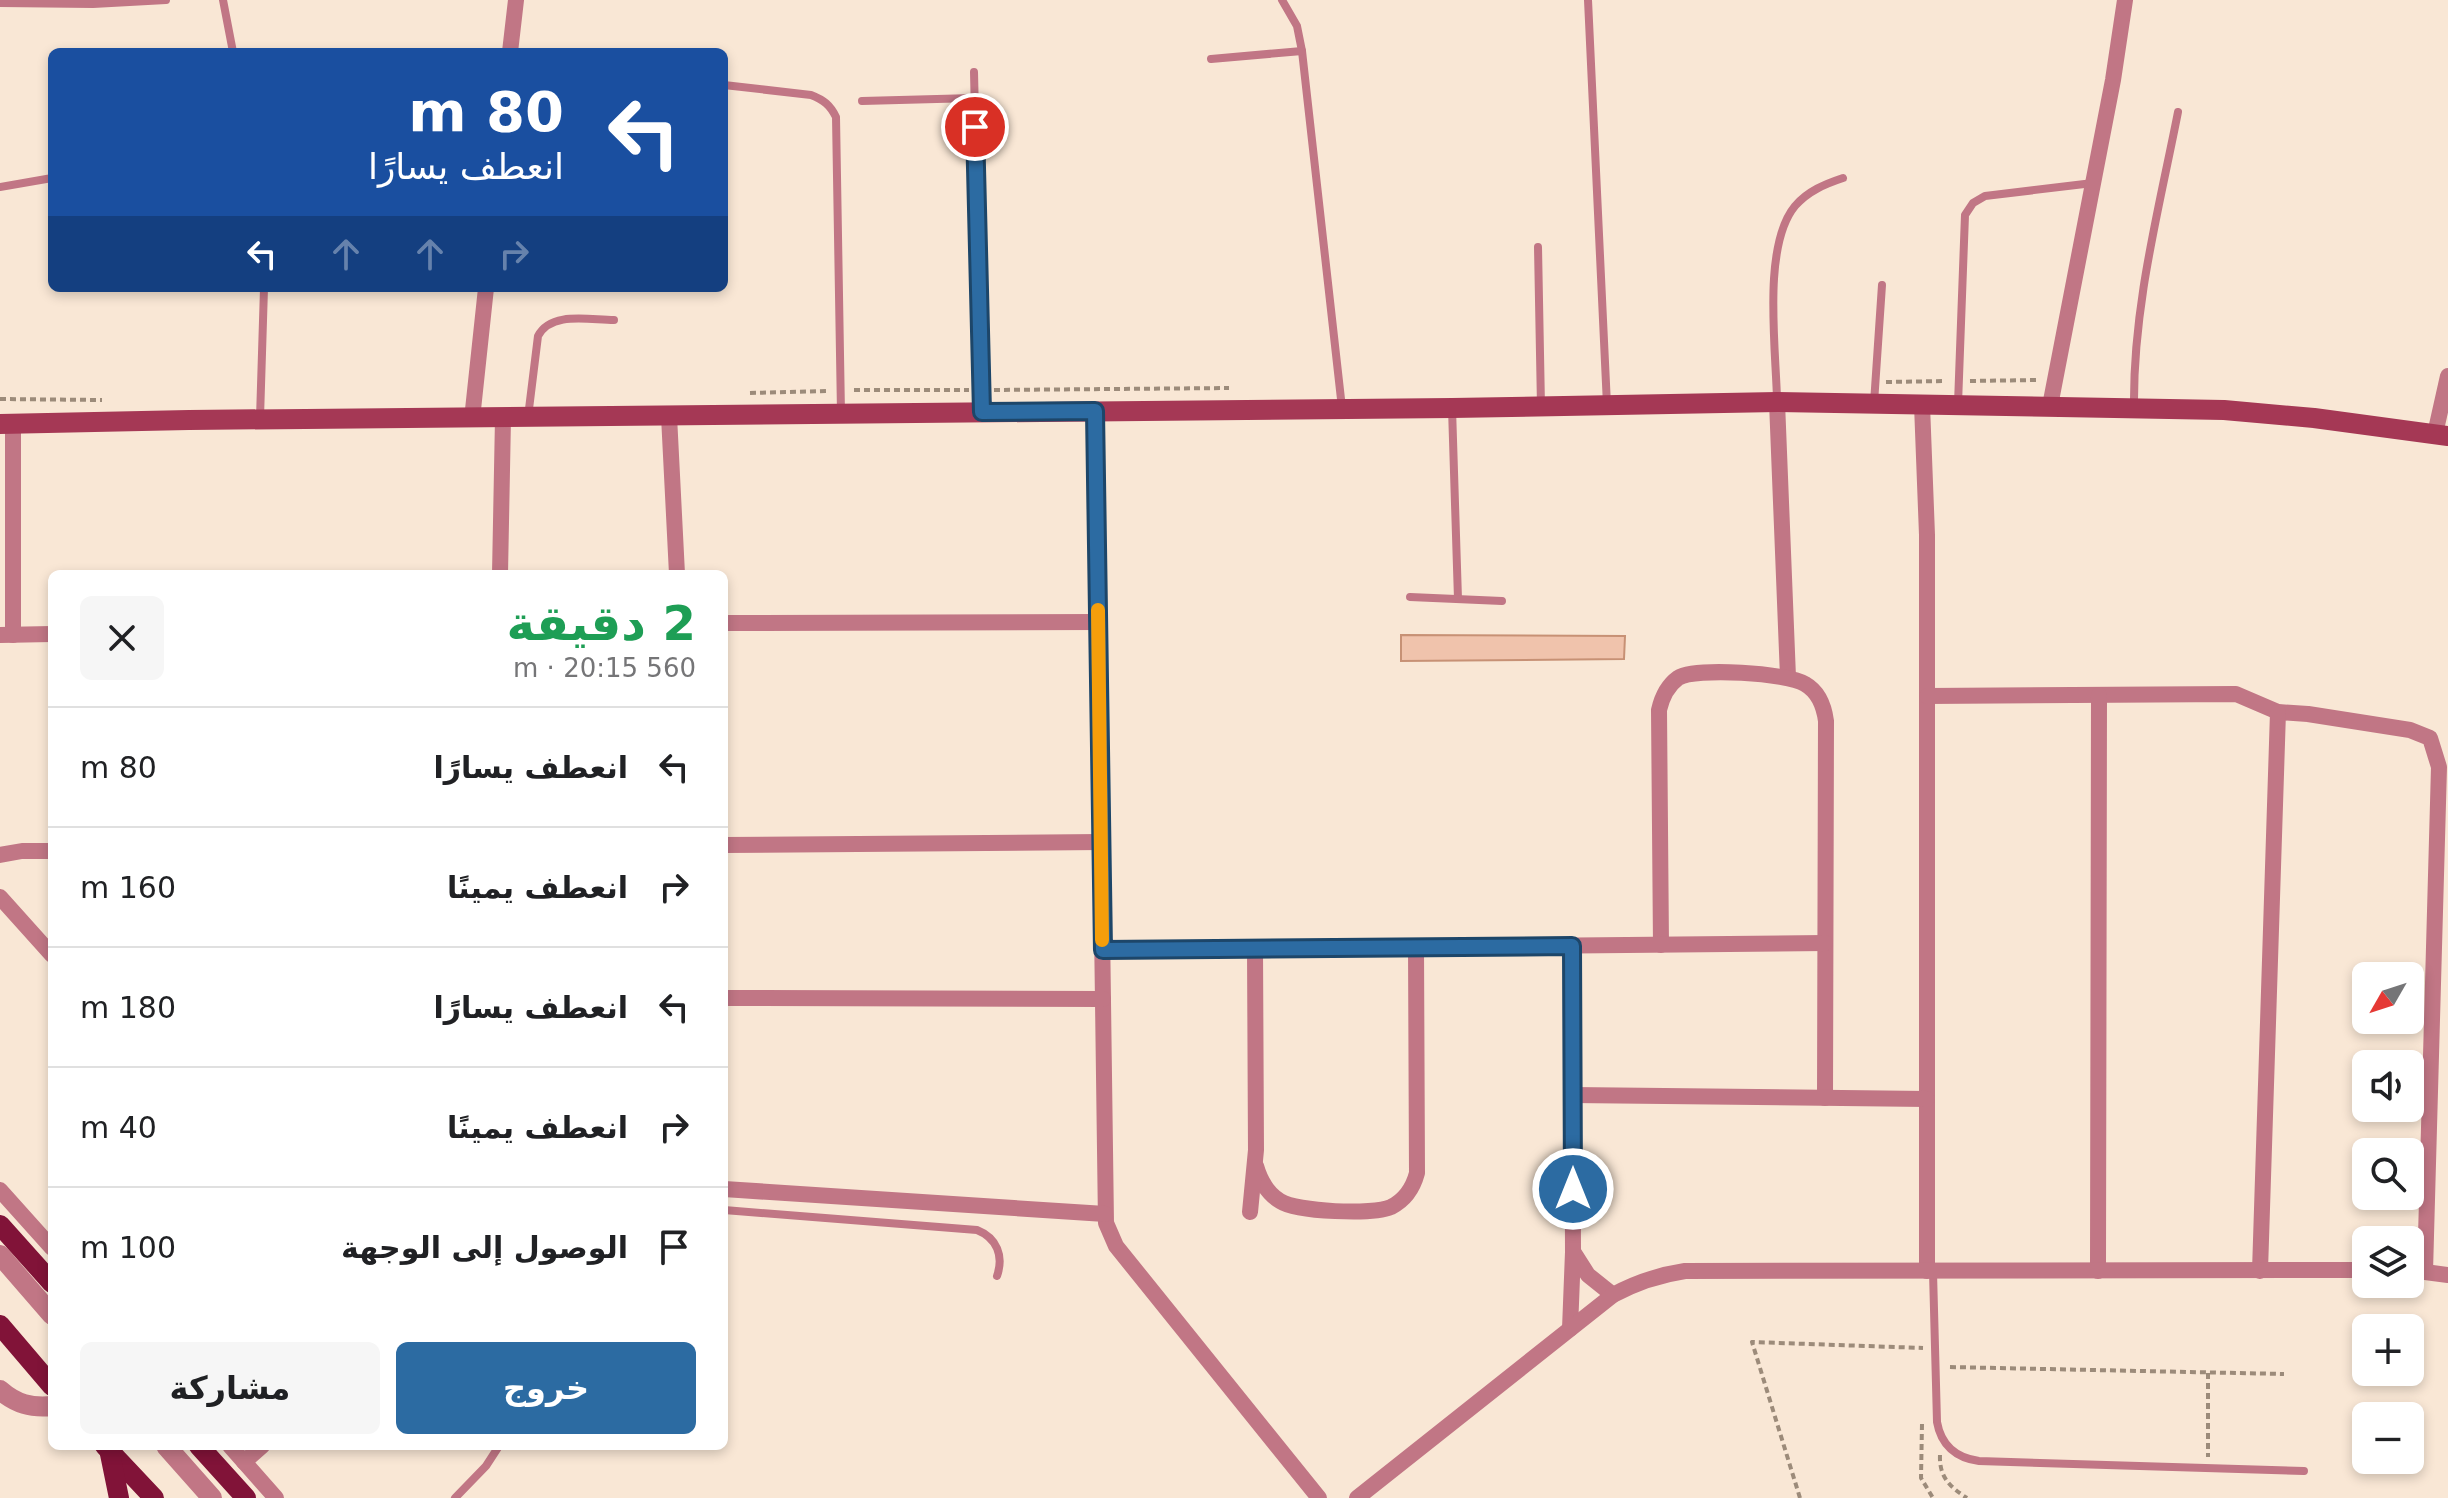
<!DOCTYPE html>
<html lang="ar">
<meta charset="utf-8">
<style>
:root{--surface:#fff;--page:#f6f6f6;--text:#202124;--muted:#757577;--line:#e0e0e0;--accent:#2c6ba2}
body{margin:0;font-family:"DejaVu Sans",Vazirmatn,sans-serif;background:var(--page);color:var(--text);direction:rtl;height:100vh;display:flex;flex-direction:column;font-size:30px;white-space:nowrap}
*{box-sizing:border-box;margin:0}
p{font-size:26px;color:var(--muted)}
.icon{flex:none;width:44px;height:44px;fill:none;stroke:currentColor;stroke-width:2;stroke-linecap:round;stroke-linejoin:round}
.map{position:relative;flex:1;overflow:hidden;direction:ltr}
.sheet{position:absolute;left:48px;top:570px;width:680px;height:880px;display:flex;flex-direction:column;background:var(--surface);border-radius:12px;box-shadow:0 4px 12px #0003;direction:rtl}
.sheet>*{flex:none}
.top-card{position:absolute;left:48px;top:48px;width:680px;height:244px;border-radius:12px;box-shadow:0 4px 12px #0003;direction:rtl;background:#1a4fa0;color:#fff;overflow:hidden}
.needle{width:52px;rotate:231deg}
.tools{position:absolute;left:2352px;top:962px;display:grid;gap:16px}
.tools a{display:grid;place-items:center;width:72px;height:72px;border-radius:12px;background:var(--surface);box-shadow:0 4px 12px #0003;font-size:40px}
.pin{position:absolute;display:grid;place-items:center;width:68px;height:68px;color:#fff;margin:-34px;border:4px solid #fff;border-radius:50%;box-shadow:0 2px 8px #0007}
.me{position:absolute;width:88px;margin:-44px;rotate:0deg;stroke-linejoin:round;filter:drop-shadow(0 0 6px #0008)}
.turn{display:flex;align-items:center;gap:28px;height:168px;padding:0 32px;font-size:36px}
.turn .icon{width:104px;height:104px;stroke-width:2.5}
.turn b{display:block;font-size:56px;line-height:68px}
.lanes{display:flex;align-items:center;height:76px;padding:0 32px;background:#0003;justify-content:center;gap:40px;direction:ltr}
.lanes .off{opacity:.35}
.round{display:grid;place-items:center;flex:none;width:84px;height:84px;border-radius:12px;background:var(--page)}
.headline{display:flex;align-items:center;justify-content:space-between;height:136px;padding:0 32px}
h1{font-size:48px;font-weight:600;line-height:60px;color:#1e9e55}
.button{display:flex;gap:16px;margin-top:auto;padding:16px 32px}
.button a{flex:1;height:92px;border-radius:12px;background:var(--accent);color:#fff;font-size:32px;font-weight:600;line-height:92px;text-align:center}
.button a+a{background:var(--page);color:var(--text)}
ul{padding:0;list-style:none}
li{display:flex;align-items:center;gap:24px;height:120px;padding:0 32px;border-top:2px solid var(--line)}
li div{flex:1}
li b{display:block;font-size:30px}
li em{font-style:normal}
.map>svg:first-child{display:block}
</style>
<div class="map">
<svg width="2448" height="1498" viewBox="0 0 2448 1498">
<rect width="100%" height="100%" fill="#f9e7d5"/>
<path fill="#f0c3ac" stroke="#c79175" stroke-width="2" d="M 1401,635 L 1625,636 L 1624,659 L 1401,661 Z"/>
<g fill="none" stroke-linecap="round" stroke-linejoin="round">
<g stroke="#9c8b7a" stroke-width="4" stroke-dasharray="6 4" stroke-linecap="butt">
<path d="M 1970,381 L 2037,380"/>
<path d="M 1886,382 L 1945,381"/>
<path d="M 854,390 L 969,390"/>
<path d="M 994,390 L 1229,388"/>
<path d="M 750,393 L 829,391"/>
<path d="M 0,399 L 102,400"/>
<path d="M 1950,1367 L 2284,1374"/>
<path d="M 2208,1373 L 2208,1457"/>
<path d="M 1922,1424 L 1921,1478 L 1933,1498"/>
<path d="M 1940,1455 C 1939,1477 1950,1487 1967,1498"/>
<path d="M 1800,1498 L 1752,1342 L 1923,1348"/>
</g>
<g stroke="#c17685" stroke-width="8">
<path d="M 223,0 L 233,52"/>
<path d="M 1282,0 L 1297,26 L 1302,51 L 1342,408"/>
<path d="M 1588,0 L 1607,405"/>
<path d="M 0,3 L 93,4 L 166,0"/>
<path d="M 1211,59 L 1302,51"/>
<path d="M 974,72 L 982,411"/>
<path d="M 724,85 L 811,95 C 824,100 830,105 836,117 L 841,413"/>
<path d="M 862,101 L 974,98"/>
<path d="M 0,187 L 52,178"/>
<path d="M 1538,247 L 1541,406"/>
<path d="M 1777,400 C 1776,349 1762,246 1795,206 C 1808,191 1825,184 1843,178"/>
<path d="M 1874,403 L 1882,285"/>
<path d="M 1958,404 L 1965,215 L 1973,203 L 1985,196 L 2093,183"/>
<path d="M 2134,406 C 2133,306 2159,209 2178,112"/>
<path d="M 1452,408 L 1458,599"/>
<path d="M 528,417 L 538,336 C 551,311 589,320 614,320"/>
<path d="M 260,418 L 264,288"/>
<path d="M 1410,597 L 1502,601"/>
<path d="M 724,1210 L 977,1230 C 997,1238 1004,1256 997,1276"/>
<path d="M 1933,1272 L 1937,1422 C 1941,1445 1956,1458 1979,1461 L 2304,1471"/>
<path d="M 455,1498 L 486,1466 L 499,1446"/>
</g>
<g stroke="#c17685" stroke-width="16">
<path d="M 510,52 L 516,0"/>
<path d="M 1777,402 L 1788,677"/>
<path d="M 1922,405 L 1927,535 L 1927,1271"/>
<path d="M 2050,406 L 2113,80 L 2125,0"/>
<path d="M 1095,411 L 1106,1223 L 1116,1246 L 1319,1498"/>
<path d="M 669,416 L 677,574"/>
<path d="M 472,419 L 486,288"/>
<path d="M 2435,434 L 2448,376"/>
<path d="M 500,574 L 503,418"/>
<path d="M 724,623 L 1098,622"/>
<path d="M 0,635 L 52,634"/>
<path d="M 13,635 L 13,424"/>
<path d="M 1927,696 L 2236,694 L 2278,712 L 2308,714 L 2410,730 L 2430,738 L 2439,767 L 2425,1272"/>
<path d="M 724,845 L 1101,842"/>
<path d="M 0,855 L 22,851 L 52,851"/>
<path d="M 0,897 L 52,955"/>
<path d="M 1661,945 L 1659,710 C 1662,697 1667,686 1678,678 C 1695,667 1788,673 1805,684 C 1819,692 1824,706 1826,721 L 1825,1098"/>
<path d="M 1103,950 L 1825,943"/>
<path d="M 724,998 L 1103,999"/>
<path d="M 1572,1095 L 1927,1099"/>
<path d="M 1256,1166 C 1260,1180 1267,1193 1280,1201 C 1297,1212 1373,1215 1391,1207 C 1405,1200 1413,1188 1417,1173 L 1416,947"/>
<path d="M 724,1189 L 1105,1214"/>
<path d="M 0,1190 L 52,1248"/>
<path d="M 1250,1212 L 1256,1150 L 1255,949"/>
<path d="M 1574,1253 L 1588,1275 L 1613,1295"/>
<path d="M 2410,1270 L 2448,1275"/>
<path d="M 2098,1271 L 2099,695"/>
<path d="M 2260,1271 L 2278,712"/>
<path d="M 1570,1329 L 1573,1252 L 1572,946"/>
<path d="M 230,1446 L 276,1498"/>
<path d="M 244,1462 L 262,1446"/>
<path d="M 1357,1498 L 1613,1295 C 1637,1282 1658,1275 1685,1271 L 2366,1270"/>
</g>
<g stroke="#c17685" stroke-width="20">
<path d="M 0,1255 L 52,1315"/>
<path d="M 0,1390 C 16,1404 31,1408 52,1406"/>
<path d="M 166,1446 L 212,1498"/>
</g>
<path stroke="#a53855" stroke-width="20" d="M 0,424 L 189,420 L 1452,408 L 1777,402 L 2224,410 L 2314,418 L 2448,436"/>
<g stroke="#811338" stroke-width="20">
<path d="M 0,1225 L 52,1283"/>
<path d="M 0,1325 L 52,1386"/>
<path d="M 105,1446 L 154,1498"/>
<path d="M 199,1446 L 246,1498"/>
<path d="M 110,1454 L 119,1498"/>
</g>
</g>
<g fill="none" stroke-linecap="round" stroke-linejoin="round">
<g stroke="#1d4669" stroke-width="20">
<path id="route" d="M 975,127 L 982,412 L 1095,411 L 1103,950 L 1572,946 L 1573,1189"/>
</g>
<use href="#route" stroke="#2c6ba2" stroke-width="14"/>
<path stroke="#f59e0b" stroke-width="14" d="M 1098,610 L 1102,940"/>
</g>
</svg>
<div class="tools">
<a><svg class="needle" viewBox="-14 -14 28 28"><path d="M0-13l5 13h-10z" fill="#e53935"/><path d="M0 13l5-13h-10z" fill="#757577"/></svg></a>
<a><svg class="icon" aria-label="sound" viewBox="0 0 24 24"><path d="M4 9h4l5-4v14l-5-4H4zM17 9q2 3 0 6"/></svg></a>
<a><svg class="icon" aria-label="search" viewBox="0 0 24 24"><circle cx="10" cy="10" r="6"/><path d="M15 15l6 6"/></svg></a>
<a><svg class="icon" aria-label="layers" viewBox="0 0 24 24"><path d="M12 4l9 5-9 5-9-5zM3 14l9 5 9-5"/></svg></a>
<a>+</a>
<a>−</a>
</div>
<div class="pin" style="left:975px;top:127px;background:#d93025"><svg class="icon" aria-label="arrive" viewBox="0 0 24 24"><path d="M6 21V4h12l-3 4 3 4H6"/></svg></div>
<svg class="me" style="left:1573px;top:1189px" viewBox="-20 -20 40 40"><circle r="17" fill="#2c6ba2" stroke="#fff" stroke-width="3"/><path d="M0-11L8 9 0 5-8 9z" fill="#fff"/></svg>
<div class="top-card">
<div class="turn"><svg class="icon" aria-label="left" viewBox="0 0 24 24"><path d="M17 20v-9H6M10 6l-5 5 5 5"/></svg><div><b>80 m</b>انعطف يسارًا</div></div>
<div class="lanes"><svg class="icon" aria-label="left" viewBox="0 0 24 24"><path d="M17 20v-9H6M10 6l-5 5 5 5"/></svg><svg class="icon off" aria-label="ahead" viewBox="0 0 24 24"><path d="M12 20V5M6 11l6-6 6 6"/></svg><svg class="icon off" aria-label="ahead" viewBox="0 0 24 24"><path d="M12 20V5M6 11l6-6 6 6"/></svg><svg class="icon off" aria-label="right" viewBox="0 0 24 24"><path d="M7 20v-9h11M14 6l5 5-5 5"/></svg></div>
</div>
<section class="sheet">
<div class="headline"><div><h1>2 دقيقة</h1><p>560 m · 20:15</p></div><a class="round"><svg class="icon" aria-label="close" viewBox="0 0 24 24"><path d="M6 6l12 12M18 6L6 18"/></svg></a></div>
<ul>
<li><svg class="icon" aria-label="left" viewBox="0 0 24 24"><path d="M17 20v-9H6M10 6l-5 5 5 5"/></svg><div><b>انعطف يسارًا</b></div><em>80 m</em></li>
<li><svg class="icon" aria-label="right" viewBox="0 0 24 24"><path d="M7 20v-9h11M14 6l5 5-5 5"/></svg><div><b>انعطف يمينًا</b></div><em>160 m</em></li>
<li><svg class="icon" aria-label="left" viewBox="0 0 24 24"><path d="M17 20v-9H6M10 6l-5 5 5 5"/></svg><div><b>انعطف يسارًا</b></div><em>180 m</em></li>
<li><svg class="icon" aria-label="right" viewBox="0 0 24 24"><path d="M7 20v-9h11M14 6l5 5-5 5"/></svg><div><b>انعطف يمينًا</b></div><em>40 m</em></li>
<li><svg class="icon" aria-label="arrive" viewBox="0 0 24 24"><path d="M6 21V4h12l-3 4 3 4H6"/></svg><div><b>الوصول إلى الوجهة</b></div><em>100 m</em></li>
</ul>
<div class="button"><a>خروج</a><a>مشاركة</a></div>
</section>
</div>
